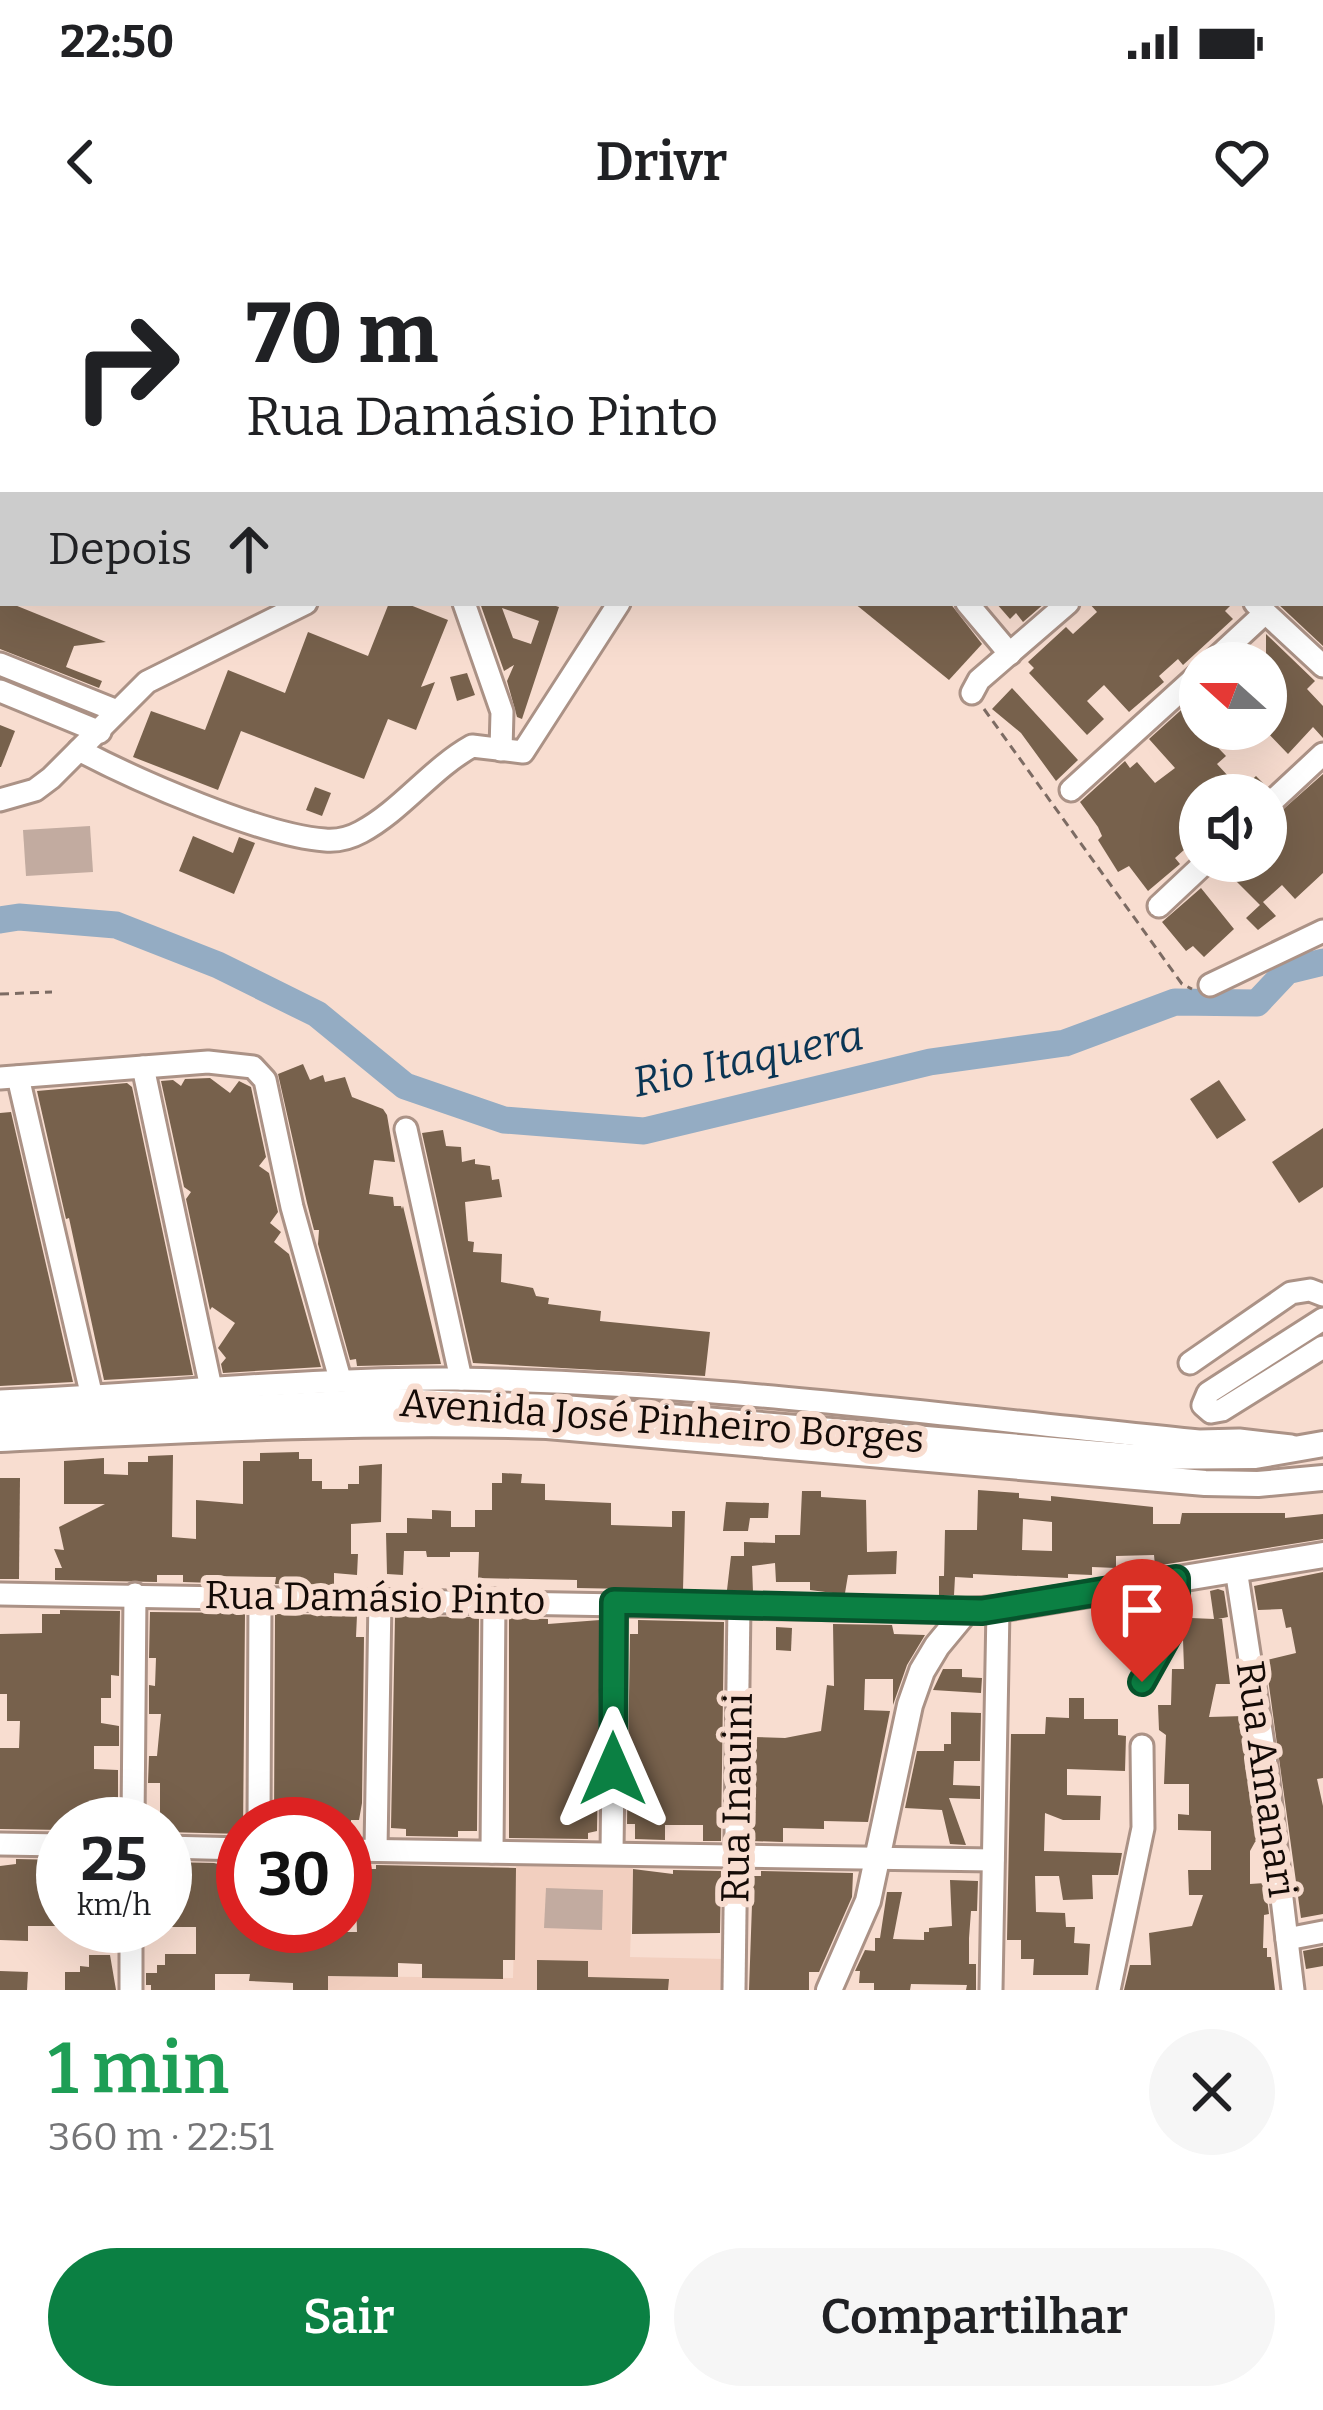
<!DOCTYPE html>
<html lang="pt">
<meta charset="utf-8">
<style>
:root{--surface:#fff;--page:#f6f6f6;--text:#202124;--muted:#757577;--accent:#0b8043}
body{margin:0;font-family:Bitter,serif;background:var(--page);color:var(--text);height:100vh;display:flex;flex-direction:column;font-size:45px;white-space:nowrap}
*{box-sizing:border-box;margin:0}
p{font-size:39px;color:var(--muted)}
.icon{flex:none;width:66px;height:66px;fill:none;stroke:currentColor;stroke-width:2;stroke-linecap:round;stroke-linejoin:round}
.map{position:relative;height:1750px;overflow:hidden}
.details{display:flex;flex-direction:column;background:var(--surface);flex:1}
.details>*{flex:none}
.banner{position:absolute;left:0px;top:0px;width:1323px;height:366px;box-shadow:0 12px 48px #0002;background:#fff;color:var(--text);overflow:hidden}
.needle{width:78px;rotate:291deg}
.controls{position:absolute;left:1179px;top:402px;display:grid;gap:24px}
.controls a{display:grid;place-items:center;width:108px;height:108px;border-radius:50%;background:var(--surface);box-shadow:0 12px 48px #0002;font-size:60px}
.speed{position:absolute;left:36px;top:1557px;display:flex;gap:24px;font-size:60px;font-weight:700;text-align:center}
.speed>*{display:grid;place-content:center;width:156px;height:156px;border-radius:50%;background:var(--surface);box-shadow:0 12px 48px #0002;line-height:1}
.speed small{font-size:30px;font-weight:400}
.speed .limit{border:18px solid #d22;background:#fff;color:#111}
.pin{position:absolute;display:grid;place-items:center;width:102px;height:102px;color:#fff;margin:-123px -51px;border-radius:50% 50% 50% 0;rotate:-45deg;box-shadow:0 0 12px #0007}
.pin .icon{rotate:45deg}
.me{position:absolute;width:132px;margin:-66px;rotate:0deg;stroke-linejoin:round;filter:drop-shadow(0 0 9px #0008)}
.turn{display:flex;align-items:center;gap:42px;height:252px;padding:0 48px;font-size:54px}
.turn .icon{width:156px;height:156px;stroke-width:2.5}
.turn b{display:block;font-size:84px;line-height:102px}
.then{display:flex;align-items:center;height:114px;padding:0 48px;background:#0003;gap:24px;font-size:45px}
.round{display:grid;place-items:center;flex:none;width:126px;height:126px;border-radius:63px;background:var(--page)}
.headline{display:flex;align-items:center;justify-content:space-between;height:204px;padding:0 48px}
h1{font-size:72px;font-weight:600;line-height:90px;color:#1e9e55}
.primary-button{display:flex;gap:24px;margin-top:auto;padding:24px 48px}
.primary-button a{flex:1;height:138px;border-radius:72px;background:var(--accent);color:#fff;font-size:48px;font-weight:600;line-height:138px;text-align:center}
.primary-button a+a{background:var(--page);color:var(--text)}
.status{display:flex;justify-content:space-between;align-items:center;height:84px;padding:0 60px;background:var(--surface);direction:ltr}
.status svg{height:33px;fill:currentColor}
header{display:flex;justify-content:space-between;align-items:center;height:156px;padding:0 48px;background:var(--surface);font-size:54px;font-weight:600}
.map>svg:first-child{display:block}
</style>
<div class="status"><b>22:50</b><svg viewBox="0 0 49 12"><path d="M0 12V9h3v3zM5 12V6h3v6zM10 12V3h3v9zM15 12V0h3v12zM26 1h20v11H26zM47 4h2v5h-2z"/></svg></div>
<header><svg class="icon" aria-label="back" viewBox="0 0 24 24"><path d="M15 5l-7 7 7 7"/></svg>Drivr<svg class="icon" aria-label="heart" viewBox="0 0 24 24"><path d="M12 20l-8-8c-3-5 5-10 8-4 3-6 11-1 8 4z"/></svg></header>
<div class="map">
<svg width="1323" height="1750" viewBox="0 0 1323 1750">
<rect width="100%" height="100%" fill="#f8ddd0"/>
<path fill="#f2cfbf" d="M 516,1623 L 633,1625 L 630,1717 L 725,1719 L 724,1750 L 328,1750 L 328,1736 L 513,1738 Z"/>
<g fill="#c2aba0">
<path d="M 90,586 L 93,632 L 26,636 L 23,590 Z"/>
<path d="M 546,1648 L 603,1650 L 602,1690 L 544,1688 Z"/>
</g>
<g fill="none" stroke-linecap="round" stroke-linejoin="round">
<path stroke="#94acc3" stroke-width="27" d="M 0,680 L 19,677 L 116,685 L 218,725 L 317,774 L 405,846 L 504,880 L 644,891 L 930,822 L 1065,803 L 1175,762 L 1257,763 L 1287,731 L 1323,722"/>
</g>
<g fill="#77614c" fill-rule="evenodd">
<path d="M 0,359 L 106,402 L 74,406 L 66,427 L 102,441 L 99,448 L 0,409 Z"/>
<path d="M 389,363 L 405,363 L 448,380 L 421,447 L 435,442 L 416,490 L 388,479 L 364,539 L 241,491 L 218,550 L 133,517 L 151,471 L 205,490 L 228,430 L 285,453 L 308,392 L 368,416 Z"/>
<path d="M 480,363 L 547,363 L 559,367 L 522,479 L 517,477 L 507,441 L 514,425 L 504,431 ZM 502,368 L 539,381 L 531,404 L 513,398 Z"/>
<path d="M 854,363 L 950,363 L 982,404 L 949,440 Z"/>
<path d="M 996,363 L 1045,363 L 1023,382 L 1016,373 L 1010,379 Z"/>
<path d="M 1089,363 L 1233,363 L 1225,371 L 1233,379 L 1183,425 L 1178,419 L 1159,436 L 1164,442 L 1129,472 L 1104,445 L 1087,461 L 1104,479 L 1087,495 L 1029,433 L 1034,428 L 1028,422 L 1066,387 L 1073,394 L 1097,372 Z"/>
<path d="M 1277,363 L 1323,363 L 1323,406 Z"/>
<path d="M 1266,394 L 1315,441 L 1307,449 L 1323,466 L 1323,498 L 1313,487 L 1288,514 L 1266,491 Z"/>
<path d="M 467,433 L 475,455 L 457,461 L 450,437 Z"/>
<path d="M 1012,448 L 1078,520 L 1056,541 L 1021,493 L 992,469 Z"/>
<path d="M 1200,453 L 1200,489 L 1226,516 L 1217,524 L 1241,550 L 1256,536 L 1266,546 L 1257,555 L 1200,555 L 1200,608 L 1194,601 L 1175,618 L 1180,624 L 1148,651 L 1129,626 L 1118,632 L 1098,600 L 1102,596 L 1098,587 L 1080,562 L 1125,521 L 1130,528 L 1137,522 L 1155,543 L 1175,528 L 1149,499 Z"/>
<path d="M 0,485 L 15,491 L 1,527 L 0,527 Z"/>
<path d="M 1323,534 L 1323,633 L 1295,659 L 1282,645 L 1263,662 L 1276,676 L 1258,690 L 1246,678 L 1260,665 L 1221,626 L 1222,621 L 1266,621 L 1266,595 L 1275,586 L 1270,581 Z"/>
<path d="M 315,547 L 331,553 L 322,576 L 306,570 Z"/>
<path d="M 193,596 L 233,613 L 239,597 L 255,603 L 234,654 L 179,631 Z"/>
<path d="M 1201,648 L 1234,689 L 1204,717 L 1193,706 L 1186,711 L 1162,682 Z"/>
<path d="M 303,824 L 310,840 L 323,835 L 325,842 L 345,837 L 352,857 L 383,869 L 387,875 L 395,922 L 374,920 L 369,954 L 393,957 L 394,966 L 401,966 L 402,969 L 403,966 L 441,1124 L 357,1126 L 356,1119 L 350,1120 L 318,1004 L 319,990 L 314,990 L 307,963 L 278,834 Z"/>
<path d="M 210,838 L 230,853 L 239,841 L 251,847 L 266,917 L 259,926 L 269,933 L 278,972 L 270,983 L 281,992 L 274,1002 L 289,1014 L 321,1127 L 223,1133 L 221,1124 L 226,1118 L 218,1108 L 235,1083 L 212,1067 L 210,1070 L 186,959 L 191,952 L 184,947 L 161,841 L 173,840 L 181,846 L 185,839 Z"/>
<path d="M 1219,840 L 1246,880 L 1217,899 L 1190,859 Z"/>
<path d="M 127,843 L 132,847 L 193,1135 L 104,1140 L 69,978 L 66,979 L 37,851 Z"/>
<path d="M 11,872 L 73,1142 L 0,1146 L 0,873 Z"/>
<path d="M 1323,888 L 1323,947 L 1299,963 L 1272,922 Z"/>
<path d="M 443,890 L 446,906 L 461,907 L 462,922 L 475,919 L 475,924 L 490,926 L 492,940 L 499,939 L 502,957 L 465,962 L 468,1001 L 474,1002 L 473,1012 L 502,1014 L 501,1042 L 533,1048 L 536,1056 L 549,1058 L 548,1064 L 601,1071 L 600,1081 L 710,1092 L 705,1136 L 473,1123 L 422,893 Z"/>
<path d="M 299,1212 L 299,1219 L 312,1219 L 312,1241 L 322,1241 L 322,1249 L 348,1249 L 348,1244 L 359,1244 L 359,1226 L 382,1224 L 381,1282 L 351,1284 L 351,1314 L 358,1314 L 357,1335 L 334,1333 L 334,1345 L 275,1344 L 276,1337 L 215,1336 L 215,1343 L 183,1342 L 183,1335 L 157,1335 L 157,1342 L 55,1340 L 55,1328 L 62,1328 L 54,1309 L 64,1310 L 59,1287 L 105,1264 L 64,1264 L 64,1221 L 104,1218 L 104,1234 L 128,1235 L 128,1222 L 148,1222 L 148,1216 L 173,1215 L 172,1297 L 196,1299 L 196,1260 L 243,1264 L 243,1221 L 260,1221 L 260,1213 Z"/>
<path d="M 502,1233 L 522,1234 L 521,1243 L 545,1244 L 545,1260 L 611,1263 L 611,1285 L 672,1287 L 672,1271 L 685,1271 L 683,1350 L 577,1348 L 577,1340 L 478,1338 L 479,1312 L 450,1312 L 450,1317 L 427,1317 L 426,1311 L 404,1311 L 403,1335 L 387,1334 L 386,1293 L 407,1293 L 407,1278 L 432,1279 L 432,1270 L 451,1271 L 451,1287 L 475,1287 L 475,1270 L 492,1270 L 492,1243 L 502,1243 Z"/>
<path d="M 0,1238 L 20,1238 L 19,1339 L 0,1339 Z"/>
<path d="M 978,1250 L 1019,1253 L 1019,1258 L 1051,1261 L 1051,1256 L 1153,1267 L 1153,1284 L 1180,1284 L 1182,1273 L 1285,1273 L 1285,1278 L 1323,1274 L 1323,1299 L 1155,1326 L 1154,1315 L 1116,1316 L 1116,1328 L 1092,1327 L 1092,1335 L 1068,1334 L 1068,1338 L 973,1334 L 973,1338 L 955,1337 L 954,1355 L 939,1355 L 939,1336 L 944,1336 L 945,1290 L 977,1290 ZM 1023,1279 L 1052,1282 L 1052,1311 L 1022,1310 Z"/>
<path d="M 802,1251 L 821,1251 L 821,1257 L 866,1260 L 867,1312 L 897,1311 L 896,1334 L 848,1335 L 845,1353 L 833,1353 L 810,1350 L 810,1342 L 776,1342 L 775,1323 L 752,1326 L 753,1352 L 727,1350 L 731,1316 L 744,1316 L 744,1302 L 775,1303 L 775,1295 L 800,1295 Z"/>
<path d="M 726,1262 L 769,1263 L 768,1278 L 750,1278 L 748,1291 L 723,1291 Z"/>
<path d="M 1323,1332 L 1323,1538 L 1317,1539 L 1323,1566 L 1323,1674 L 1301,1678 L 1266,1424 L 1267,1420 L 1296,1413 L 1291,1387 L 1286,1388 L 1282,1369 L 1258,1370 L 1254,1346 Z"/>
<path d="M 1218,1349 L 1224,1351 L 1228,1377 L 1218,1379 L 1222,1379 L 1230,1444 L 1216,1444 L 1209,1477 L 1244,1476 L 1260,1602 L 1255,1602 L 1250,1611 L 1250,1644 L 1265,1643 L 1269,1674 L 1264,1675 L 1263,1708 L 1267,1708 L 1267,1717 L 1271,1717 L 1275,1750 L 1124,1750 L 1130,1725 L 1151,1725 L 1149,1693 L 1192,1686 L 1203,1655 L 1189,1655 L 1188,1630 L 1211,1630 L 1211,1591 L 1178,1590 L 1178,1574 L 1189,1575 L 1189,1544 L 1164,1544 L 1166,1495 L 1159,1490 L 1158,1465 L 1171,1465 L 1172,1429 L 1184,1429 L 1183,1399 L 1191,1378 L 1214,1379 L 1210,1351 Z"/>
<path d="M 60,1370 L 120,1371 L 119,1436 L 111,1435 L 111,1458 L 101,1458 L 101,1483 L 119,1486 L 119,1506 L 94,1506 L 94,1529 L 118,1530 L 118,1584 L 63,1584 L 63,1590 L 0,1589 L 0,1508 L 19,1508 L 20,1481 L 7,1481 L 7,1454 L 0,1454 L 0,1394 L 42,1393 L 42,1374 L 60,1374 Z"/>
<path d="M 150,1372 L 245,1373 L 243,1594 L 165,1592 L 165,1584 L 160,1584 L 160,1543 L 148,1543 L 149,1516 L 157,1516 L 161,1474 L 149,1474 L 149,1445 L 155,1446 L 156,1418 L 149,1418 Z"/>
<path d="M 275,1374 L 357,1375 L 356,1397 L 364,1397 L 362,1563 L 359,1580 L 351,1580 L 351,1584 L 274,1584 Z"/>
<path d="M 395,1376 L 479,1377 L 477,1591 L 458,1591 L 458,1597 L 406,1596 L 406,1589 L 391,1588 Z"/>
<path d="M 509,1378 L 548,1379 L 548,1384 L 600,1380 L 597,1591 L 588,1593 L 588,1599 L 509,1598 Z"/>
<path d="M 638,1380 L 724,1382 L 721,1601 L 703,1601 L 703,1585 L 665,1585 L 665,1600 L 635,1599 L 635,1584 L 627,1584 L 630,1394 L 638,1394 Z"/>
<path d="M 833,1384 L 892,1385 L 894,1394 L 925,1395 L 907,1425 L 893,1465 L 893,1439 L 865,1439 L 864,1470 L 890,1471 L 868,1582 L 824,1581 L 824,1589 L 783,1588 L 783,1602 L 751,1601 L 752,1497 L 785,1498 L 821,1491 L 827,1445 L 834,1446 Z"/>
<path d="M 776,1387 L 792,1388 L 791,1411 L 776,1410 Z"/>
<path d="M 943,1429 L 962,1429 L 962,1437 L 982,1438 L 981,1453 L 933,1450 Z"/>
<path d="M 1069,1458 L 1084,1458 L 1084,1479 L 1118,1479 L 1118,1495 L 1126,1496 L 1125,1531 L 1067,1529 L 1067,1555 L 1101,1556 L 1100,1580 L 1063,1580 L 1045,1573 L 1044,1611 L 1122,1613 L 1118,1635 L 1092,1635 L 1093,1659 L 1063,1660 L 1059,1636 L 1035,1636 L 1036,1672 L 1065,1673 L 1066,1687 L 1075,1687 L 1074,1703 L 1090,1704 L 1088,1735 L 1033,1735 L 1034,1719 L 1021,1719 L 1021,1700 L 1007,1700 L 1011,1494 L 1045,1494 L 1046,1477 L 1069,1478 Z"/>
<path d="M 951,1472 L 981,1473 L 980,1521 L 954,1521 L 953,1545 L 980,1546 L 980,1559 L 949,1558 L 966,1605 L 950,1604 L 942,1570 L 905,1568 L 917,1511 L 944,1511 L 944,1504 L 951,1504 Z"/>
<path d="M 16,1619 L 63,1620 L 63,1686 L 28,1686 L 28,1701 L 0,1700 L 0,1626 L 16,1624 Z"/>
<path d="M 168,1622 L 214,1623 L 243,1630 L 243,1686 L 325,1686 L 325,1692 L 357,1692 L 355,1629 L 376,1629 L 376,1625 L 516,1628 L 515,1720 L 503,1720 L 503,1739 L 422,1738 L 422,1724 L 398,1723 L 398,1737 L 328,1736 L 328,1750 L 293,1750 L 293,1743 L 249,1741 L 250,1734 L 215,1734 L 215,1750 L 151,1750 L 151,1745 L 146,1745 L 146,1733 L 157,1733 L 157,1725 L 165,1725 L 165,1714 L 196,1714 L 196,1687 L 165,1687 Z"/>
<path d="M 633,1629 L 673,1634 L 673,1630 L 721,1631 L 720,1693 L 632,1694 Z"/>
<path d="M 761,1631 L 853,1633 L 852,1657 L 819,1732 L 809,1732 L 809,1750 L 749,1750 L 753,1636 L 761,1636 Z"/>
<path d="M 950,1640 L 978,1641 L 977,1671 L 971,1671 L 969,1698 L 969,1724 L 976,1724 L 976,1750 L 966,1750 L 967,1745 L 911,1744 L 910,1750 L 874,1750 L 874,1743 L 859,1743 L 860,1731 L 855,1731 L 865,1710 L 875,1711 L 875,1698 L 880,1698 L 887,1652 L 902,1652 L 893,1699 L 924,1700 L 924,1692 L 929,1692 L 929,1688 L 952,1686 Z"/>
<path d="M 1323,1707 L 1323,1726 L 1306,1729 L 1303,1711 Z"/>
<path d="M 89,1715 L 110,1715 L 116,1750 L 65,1750 L 65,1732 L 80,1732 L 80,1726 L 89,1727 Z"/>
<path d="M 537,1720 L 588,1721 L 588,1737 L 669,1739 L 668,1750 L 537,1750 Z"/>
<path d="M 0,1731 L 28,1732 L 27,1750 L 0,1750 Z"/>
</g>
<g fill="none" stroke-linecap="round" stroke-linejoin="round">
<g stroke="#ab9286" stroke-width="27">
<g id="minor">
<path d="M 193,0 L 193,3"/>
<path d="M 307,0 L 312,3"/>
<path d="M 597,0 L 597,3"/>
<path d="M 977,0 L 979,3"/>
<path d="M 1134,0 L 1137,3"/>
<path d="M 343,3 L 347,0"/>
<path d="M 728,3 L 731,0"/>
<path d="M 926,3 L 928,0"/>
<path d="M 1320,12 L 1323,15"/>
<path d="M 1320,141 L 1323,139"/>
<path d="M 1320,227 L 1323,230"/>
<path d="M 464,363 L 502,472 L 501,510"/>
<path d="M 967,363 L 1010,414"/>
<path d="M 1255,363 L 1323,426"/>
<path d="M 1211,423 L 1265,373"/>
<path d="M 0,424 L 117,471"/>
<path d="M 0,451 L 100,492"/>
<path d="M 972,453 L 979,440 L 1068,363"/>
<path d="M 79,510 C 136,540 263,596 325,600 C 337,601 350,598 361,592 C 402,570 431,529 472,506 L 523,512 L 619,363"/>
<path d="M 1071,550 L 1200,433"/>
<path d="M 0,560 L 35,550 L 51,538 L 147,442 L 306,363"/>
<path d="M 1266,567 L 1323,514"/>
<path d="M 1159,666 L 1207,621"/>
<path d="M 1210,745 L 1323,691"/>
<path d="M 143,827 L 211,1148"/>
<path d="M 18,837 L 92,1157"/>
<path d="M 0,838 L 208,822 L 253,827 L 265,840 L 292,967 L 340,1139"/>
<path d="M 406,889 L 461,1139"/>
<path d="M 1323,1079 L 1208,1153 L 1203,1165 L 1211,1172 L 1222,1170 L 1323,1107"/>
<path d="M 1190,1123 L 1291,1053 L 1310,1050 L 1323,1055"/>
<path d="M 0,1161 C 152,1155 303,1138 455,1139 C 701,1142 954,1177 1199,1201 L 1239,1200 L 1291,1206"/>
<path d="M 1236,1329 L 1265,1517 L 1293,1750"/>
<path d="M 0,1354 L 966,1371"/>
<path d="M 1142,1442 L 1176,1381 L 1176,1339"/>
<path d="M 133,1584 L 135,1354"/>
<path d="M 259,1584 L 260,1358"/>
<path d="M 0,1604 L 63,1605"/>
<path d="M 165,1607 L 243,1609"/>
<path d="M 345,1610 L 993,1620"/>
<path d="M 376,1610 L 380,1358"/>
<path d="M 492,1612 L 494,1360"/>
<path d="M 612,1613 L 615,1362"/>
<path d="M 1287,1699 L 1323,1692"/>
<path d="M 131,1750 L 131,1686"/>
<path d="M 734,1750 L 739,1365"/>
<path d="M 991,1750 L 998,1369"/>
<path d="M 1109,1750 L 1143,1588 L 1142,1506"/>
</g>
</g>
<g stroke="#ab9286" stroke-width="30">
<g id="major">
<path d="M 0,1180 L 387,1161 L 552,1167 L 1136,1217 L 1255,1216 L 1323,1204"/>
<path d="M 0,1199 C 183,1190 364,1180 547,1186 L 1205,1243 L 1258,1244 L 1323,1238"/>
<path d="M 829,1750 L 868,1661 L 910,1465 L 922,1431 L 937,1406 L 966,1371 L 998,1369 L 1323,1315"/>
</g>
</g>
<g stroke="#7c6b63" stroke-width="3" stroke-dasharray="9 6" stroke-linecap="butt">
<path d="M 984,469 L 1182,744 L 1192,749"/>
<path d="M 0,754 L 52,752"/>
</g>
<use href="#minor" stroke="#fff" stroke-width="21"/>
<use href="#major" stroke="#fff" stroke-width="24"/>
</g>
<g fill="none" stroke-linecap="round" stroke-linejoin="round">
<g stroke="#07532c" stroke-width="30">
<path id="route" d="M 613,1529 L 614,1362 L 982,1371 L 1176,1339 L 1176,1381 L 1142,1442"/>
</g>
<use href="#route" stroke="#0b8043" stroke-width="21"/>
</g>
<g text-anchor="middle" dominant-baseline="central" stroke-width="12" stroke-linejoin="round" paint-order="stroke">
<g font-size="39" fill="#140b07" stroke="#f8ddd0">
<text transform="translate(662 1181) rotate(4)">Avenida José Pinheiro Borges</text>
<text transform="translate(375 1358) rotate(1)">Rua Damásio Pinto</text>
<text transform="translate(1266 1539) rotate(82)">Rua Amanari</text>
<text transform="translate(737 1558) rotate(-89)">Rua Inauini</text>
</g>
<g font-size="42" font-style="italic" fill="#0a3554" stroke="#f8ddd0">
<text transform="translate(748 819) rotate(-12)">Rio Itaquera</text>
</g>
</g>
</svg>
<div class="controls">
<a><svg class="needle" viewBox="-14 -14 28 28"><path d="M0-13l5 13h-10z" fill="#e53935"/><path d="M0 13l5-13h-10z" fill="#757577"/></svg></a>
<a><svg class="icon" aria-label="sound" viewBox="0 0 24 24"><path d="M4 9h4l5-4v14l-5-4H4zM17 9q2 3 0 6"/></svg></a>
</div>
<div class="speed"><div>25<small>km/h</small></div><div class="limit">30</div></div>
<div class="pin" style="left:1142px;top:1442px;background:#d93025"><svg class="icon" aria-label="arrive" viewBox="0 0 24 24"><path d="M6 21V4h12l-3 4 3 4H6"/></svg></div>
<svg class="me" style="left:613px;top:1529px" viewBox="-20 -20 40 40"><path d="M0-17L14 15 0 8-14 15z" fill="#0b8043" stroke="#fff" stroke-width="4"/></svg>
<div class="banner">
<div class="turn"><svg class="icon" aria-label="right" viewBox="0 0 24 24"><path d="M7 20v-9h11M14 6l5 5-5 5"/></svg><div><b>70 m</b>Rua Damásio Pinto</div></div>
<div class="then">Depois<svg class="icon" aria-label="ahead" viewBox="0 0 24 24"><path d="M12 20V5M6 11l6-6 6 6"/></svg></div>
</div>
</div>
<section class="details">
<div class="headline"><div><h1>1 min</h1><p>360 m · 22:51</p></div><a class="round"><svg class="icon" aria-label="close" viewBox="0 0 24 24"><path d="M6 6l12 12M18 6L6 18"/></svg></a></div>
<div class="primary-button"><a>Sair</a><a>Compartilhar</a></div>
</section>
